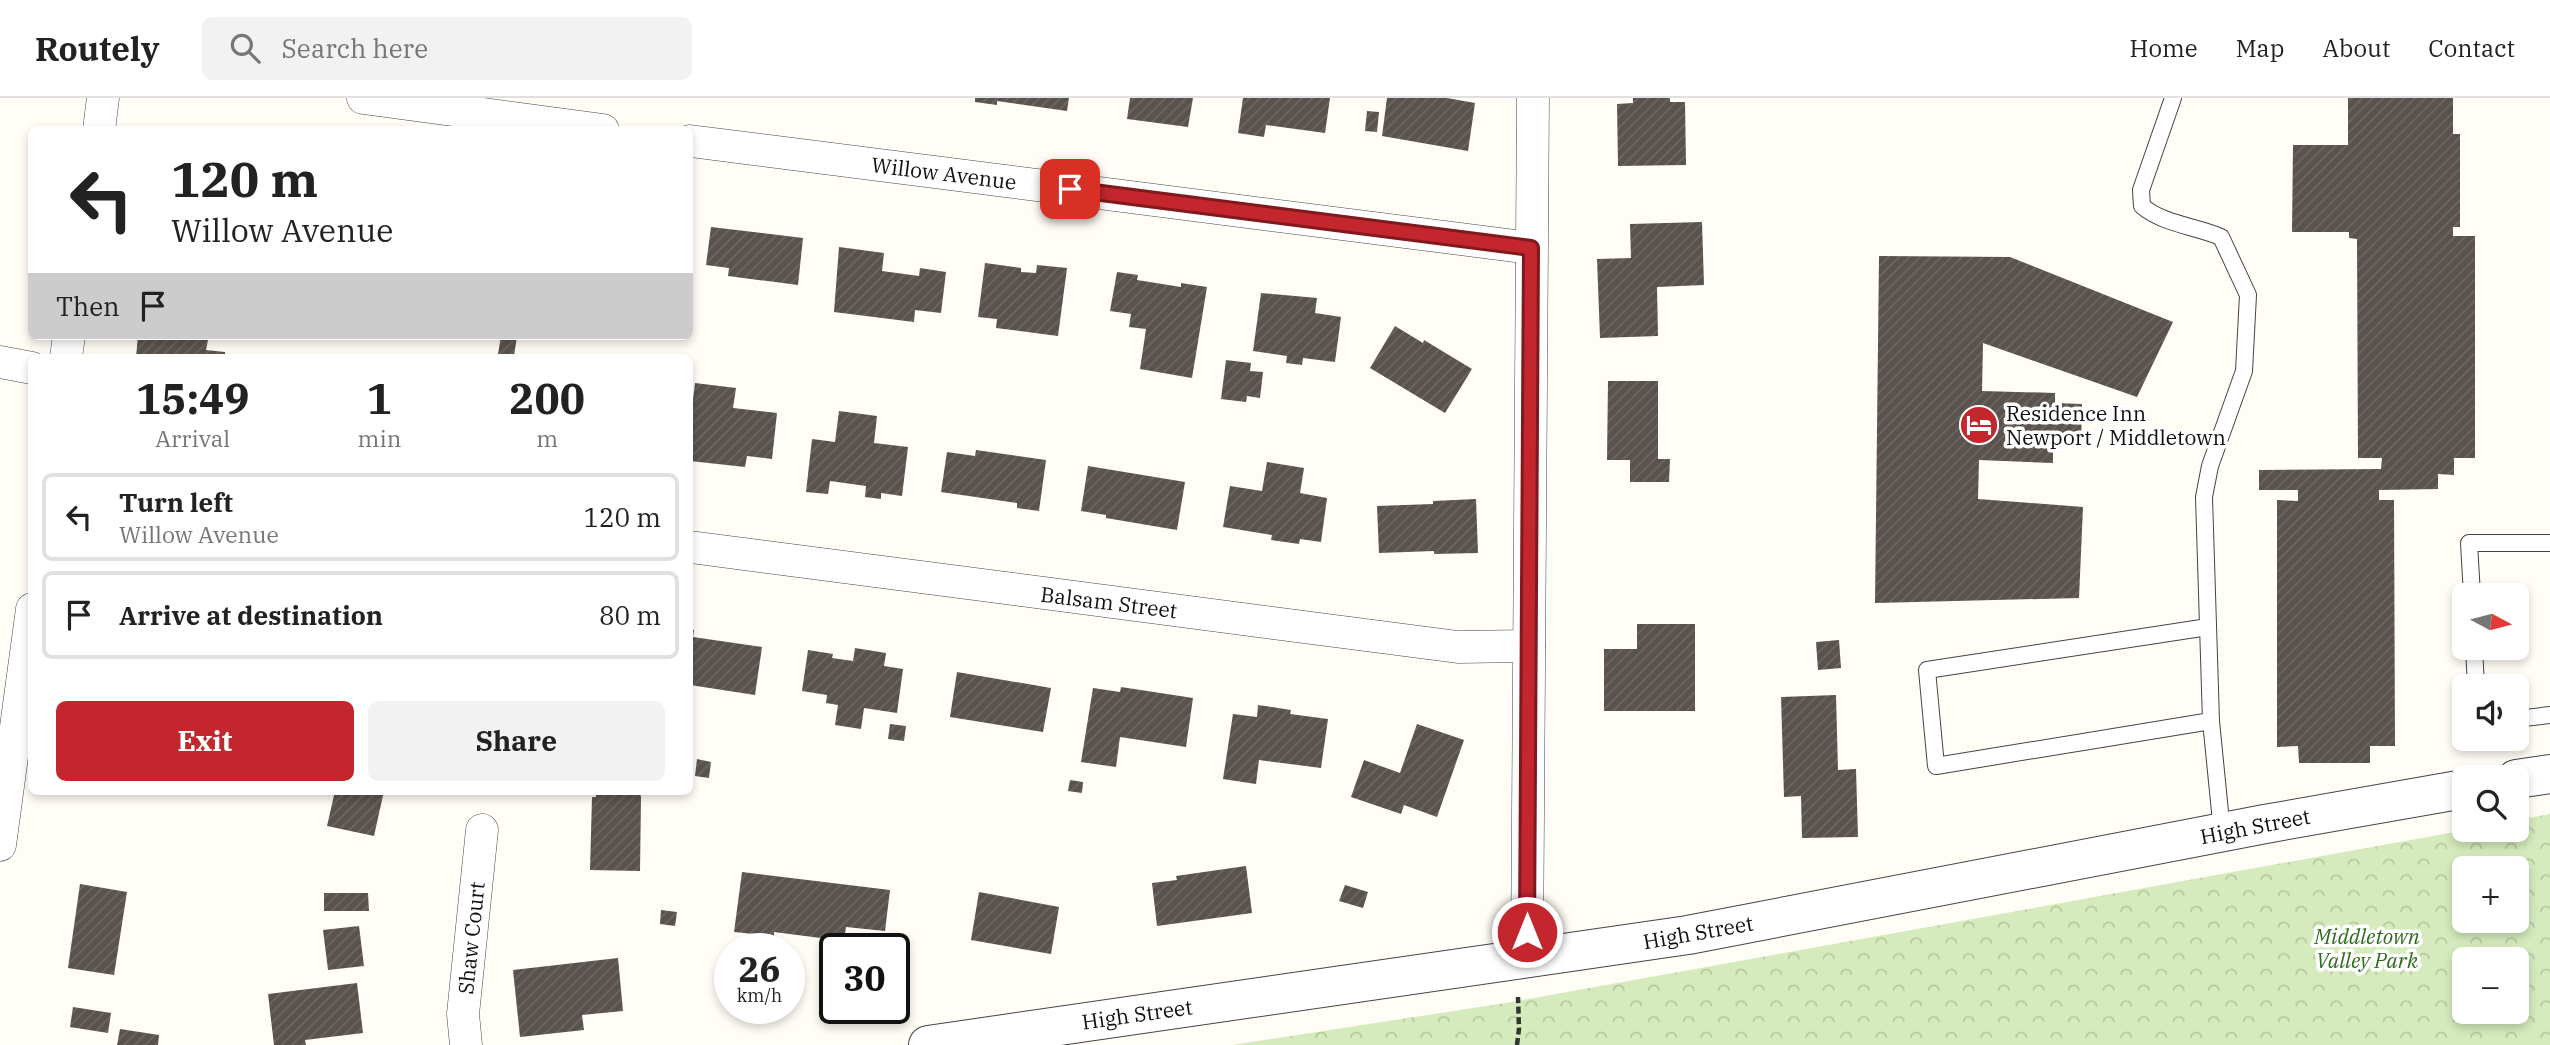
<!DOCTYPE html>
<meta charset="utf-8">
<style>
:root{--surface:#fff;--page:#f2f2f2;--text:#222;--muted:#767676;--line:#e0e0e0;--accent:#c4262e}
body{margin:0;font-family:"IBM Plex Serif",serif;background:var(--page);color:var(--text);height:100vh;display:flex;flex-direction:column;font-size:26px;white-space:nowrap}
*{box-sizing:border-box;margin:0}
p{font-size:23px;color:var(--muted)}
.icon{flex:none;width:38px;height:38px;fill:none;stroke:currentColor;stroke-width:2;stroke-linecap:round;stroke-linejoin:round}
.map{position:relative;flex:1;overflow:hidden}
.drawer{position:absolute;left:28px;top:256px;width:665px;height:441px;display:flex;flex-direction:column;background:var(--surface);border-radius:10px;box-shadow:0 4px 10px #0003}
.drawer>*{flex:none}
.top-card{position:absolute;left:28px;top:28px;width:665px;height:214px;border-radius:10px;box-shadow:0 4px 10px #0003;background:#fff;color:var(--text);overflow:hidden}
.needle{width:46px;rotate:97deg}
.controls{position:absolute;left:2452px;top:485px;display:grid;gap:14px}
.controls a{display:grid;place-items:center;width:77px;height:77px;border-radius:10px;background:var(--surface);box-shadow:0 4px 10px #0003;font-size:35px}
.speed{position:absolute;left:714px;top:835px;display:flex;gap:14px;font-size:35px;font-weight:700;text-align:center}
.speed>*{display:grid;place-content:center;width:91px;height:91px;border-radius:50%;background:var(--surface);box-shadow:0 4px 10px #0003;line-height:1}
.speed small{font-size:18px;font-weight:400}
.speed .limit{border:4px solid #111;border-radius:10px;background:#fff;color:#111}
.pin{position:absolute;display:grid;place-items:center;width:60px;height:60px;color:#fff;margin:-30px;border-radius:14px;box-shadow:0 4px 10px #0006}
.me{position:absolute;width:77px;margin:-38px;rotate:0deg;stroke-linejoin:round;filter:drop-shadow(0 0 5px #0008)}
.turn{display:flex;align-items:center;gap:24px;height:147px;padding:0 28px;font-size:32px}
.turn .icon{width:91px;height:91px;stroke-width:2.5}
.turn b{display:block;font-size:49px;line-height:60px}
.then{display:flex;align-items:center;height:66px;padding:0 28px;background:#0003;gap:14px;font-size:26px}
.eta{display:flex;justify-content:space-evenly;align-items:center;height:119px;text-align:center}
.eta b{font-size:42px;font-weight:700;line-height:49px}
.cta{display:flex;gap:14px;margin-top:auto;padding:14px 28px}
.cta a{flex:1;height:80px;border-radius:10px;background:var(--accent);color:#fff;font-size:28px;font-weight:700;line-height:80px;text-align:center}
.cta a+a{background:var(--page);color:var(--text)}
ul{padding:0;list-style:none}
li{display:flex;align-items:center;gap:21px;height:88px;margin:0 14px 10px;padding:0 14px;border:4px solid var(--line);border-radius:10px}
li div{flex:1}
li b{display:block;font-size:26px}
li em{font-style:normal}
header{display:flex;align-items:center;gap:42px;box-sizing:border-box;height:98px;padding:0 35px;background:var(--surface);border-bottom:2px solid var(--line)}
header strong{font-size:33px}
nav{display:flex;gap:38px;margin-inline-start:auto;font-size:24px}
.search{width:490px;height:63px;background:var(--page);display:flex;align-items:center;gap:18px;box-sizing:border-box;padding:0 24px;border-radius:10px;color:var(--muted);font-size:26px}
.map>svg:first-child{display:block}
</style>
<header>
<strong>Routely</strong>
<div class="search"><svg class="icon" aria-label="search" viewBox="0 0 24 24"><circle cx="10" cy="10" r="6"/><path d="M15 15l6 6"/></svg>Search here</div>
<nav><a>Home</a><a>Map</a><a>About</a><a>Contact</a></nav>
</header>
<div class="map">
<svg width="2550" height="947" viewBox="0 0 2550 947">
<defs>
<pattern id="park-crowns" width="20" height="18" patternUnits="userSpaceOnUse" patternTransform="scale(1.75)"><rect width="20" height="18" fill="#d5ebbd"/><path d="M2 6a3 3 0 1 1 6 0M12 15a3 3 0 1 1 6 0" fill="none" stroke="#b6c8a1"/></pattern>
<pattern id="building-hatch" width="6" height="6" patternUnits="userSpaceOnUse" patternTransform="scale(1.75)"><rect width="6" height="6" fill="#5a524d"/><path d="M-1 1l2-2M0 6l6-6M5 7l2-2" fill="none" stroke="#6d6662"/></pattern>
</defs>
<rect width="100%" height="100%" fill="#fffdf5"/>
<path fill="url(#park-crowns)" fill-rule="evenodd" d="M 2550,716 L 2550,947 L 1232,947 L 1512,904 L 2466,732 L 2516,732 L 2517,722 ZM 2464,770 L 2516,770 L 2516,822 L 2464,822 ZM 2516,861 L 2516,914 L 2464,914 L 2464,861 Z"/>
<g fill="url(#building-hatch)">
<path d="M 975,0 L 1069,0 L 1067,13 L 997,3 L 997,7 L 975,4 Z"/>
<path d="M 1130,0 L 1193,0 L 1188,29 L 1127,21 Z"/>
<path d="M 1243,0 L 1330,0 L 1325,35 L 1266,27 L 1264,39 L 1238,35 Z"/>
<path d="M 1387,0 L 1447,0 L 1475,5 L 1468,53 L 1382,38 Z"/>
<path d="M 1633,0 L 1670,0 L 1670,4 L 1685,4 L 1686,67 L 1618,68 L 1617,6 L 1633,5 Z"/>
<path d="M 2348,0 L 2453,0 L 2453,36 L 2460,36 L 2460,129 L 2453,129 L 2453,138 L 2475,138 L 2475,360 L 2454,360 L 2454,377 L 2438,376 L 2438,391 L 2379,392 L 2379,402 L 2394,402 L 2395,648 L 2370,648 L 2370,665 L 2299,665 L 2298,648 L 2277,649 L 2277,402 L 2298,403 L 2298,392 L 2259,392 L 2259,372 L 2381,371 L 2382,360 L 2358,360 L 2357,141 L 2349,140 L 2349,134 L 2292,134 L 2293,47 L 2348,47 Z"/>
<path d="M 1367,13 L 1379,14 L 1377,34 L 1365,33 Z"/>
<path d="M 1702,124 L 1704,187 L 1657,189 L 1658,238 L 1600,240 L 1597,161 L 1631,160 L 1630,126 Z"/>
<path d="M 711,129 L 803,140 L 798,187 L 728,178 L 729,170 L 706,167 Z"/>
<path d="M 839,149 L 884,155 L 882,173 L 919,178 L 920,170 L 946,174 L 941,215 L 915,212 L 914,224 L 834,214 Z"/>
<path d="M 1879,158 L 2010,159 L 2173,224 L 2137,299 L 1983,245 L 1982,293 L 2055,295 L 2055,305 L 2082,306 L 2081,348 L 2053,347 L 2053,365 L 1979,362 L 1978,401 L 2083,409 L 2079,500 L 1875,505 Z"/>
<path d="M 985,165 L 1021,170 L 1021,174 L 1036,175 L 1037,167 L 1067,170 L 1058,238 L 996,230 L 997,221 L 978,219 Z"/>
<path d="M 1117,174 L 1138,177 L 1137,182 L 1181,189 L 1181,185 L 1207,189 L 1192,280 L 1140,271 L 1146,231 L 1129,229 L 1131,216 L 1110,213 Z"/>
<path d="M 1261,195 L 1317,200 L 1315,215 L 1341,219 L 1335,264 L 1303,260 L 1302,267 L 1286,265 L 1287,258 L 1253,253 Z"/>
<path d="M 1395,228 L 1423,245 L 1424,242 L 1472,271 L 1445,315 L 1370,270 Z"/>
<path d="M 138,238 L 178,238 L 208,242 L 206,252 L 225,254 L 225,259 L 136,259 Z"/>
<path d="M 501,238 L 517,238 L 514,258 L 498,256 Z"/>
<path d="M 1226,262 L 1251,265 L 1250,273 L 1263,274 L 1260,300 L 1247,298 L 1246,304 L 1221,301 Z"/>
<path d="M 1608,283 L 1658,283 L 1658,361 L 1670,361 L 1669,384 L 1630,384 L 1630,362 L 1607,362 Z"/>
<path d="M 695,285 L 736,290 L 733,310 L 777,315 L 772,361 L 747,358 L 745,369 L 690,363 L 690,326 Z"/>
<path d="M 839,313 L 877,318 L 874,345 L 908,349 L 902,398 L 881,395 L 881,401 L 865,399 L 866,388 L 830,383 L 828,396 L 806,394 L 812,341 L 835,344 Z"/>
<path d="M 976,352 L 1046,362 L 1039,413 L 1017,410 L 1017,405 L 941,394 L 947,354 L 975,358 Z"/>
<path d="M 1267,364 L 1304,370 L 1300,395 L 1327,400 L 1321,444 L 1300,441 L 1299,446 L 1271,442 L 1272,437 L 1223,429 L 1230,388 L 1262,393 Z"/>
<path d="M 1088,368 L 1185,384 L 1177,432 L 1106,420 L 1106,417 L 1081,413 Z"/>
<path d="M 1476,401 L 1478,455 L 1434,456 L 1434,453 L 1379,455 L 1377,408 L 1433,406 L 1433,403 Z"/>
<path d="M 1637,526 L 1695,526 L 1695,613 L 1604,613 L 1604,551 L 1637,551 Z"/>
<path d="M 690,531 L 694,532 L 693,539 L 762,549 L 755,597 L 690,587 Z"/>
<path d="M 1839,542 L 1841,570 L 1818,572 L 1816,544 Z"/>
<path d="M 855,550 L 886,555 L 884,568 L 903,571 L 897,615 L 864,610 L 861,631 L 835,627 L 838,607 L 826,605 L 827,597 L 802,593 L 808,552 L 833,556 L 832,560 L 853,563 Z"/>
<path d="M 957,574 L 1051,590 L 1043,634 L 950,619 Z"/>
<path d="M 1121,589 L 1193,600 L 1186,649 L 1120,639 L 1116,669 L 1081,664 L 1093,590 L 1120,594 Z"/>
<path d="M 1836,597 L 1838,672 L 1856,671 L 1858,739 L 1802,740 L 1801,698 L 1784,699 L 1781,599 Z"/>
<path d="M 1258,607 L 1291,612 L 1290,616 L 1328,621 L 1321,670 L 1259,662 L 1256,686 L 1223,681 L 1233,616 L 1257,619 Z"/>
<path d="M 890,626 L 906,628 L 904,643 L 888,641 Z"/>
<path d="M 1417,626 L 1464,642 L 1437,719 L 1404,707 L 1401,716 L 1351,699 L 1364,662 L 1400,675 Z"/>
<path d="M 697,661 L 711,664 L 709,680 L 695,678 Z"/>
<path d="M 1070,682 L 1083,684 L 1082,695 L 1068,693 Z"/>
<path d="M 335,693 L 384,693 L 374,738 L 327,728 Z"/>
<path d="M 596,693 L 640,693 L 641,700 L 640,773 L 590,772 L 592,699 L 596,699 Z"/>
<path d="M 1246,768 L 1252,815 L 1157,828 L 1152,785 L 1177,782 L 1176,778 Z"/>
<path d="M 742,774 L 890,792 L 885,833 L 846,829 L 844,843 L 774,834 L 774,838 L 734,834 Z"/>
<path d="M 80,786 L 127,794 L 114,877 L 68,870 Z"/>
<path d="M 1345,787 L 1368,794 L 1363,810 L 1339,803 Z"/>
<path d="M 979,794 L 1059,809 L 1051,856 L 971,842 Z"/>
<path d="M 324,795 L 368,795 L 369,813 L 324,813 Z"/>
<path d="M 661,812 L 677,814 L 675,828 L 660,826 Z"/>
<path d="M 359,828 L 364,868 L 328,872 L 323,832 Z"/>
<path d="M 618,860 L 623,913 L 582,917 L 584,932 L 520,939 L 513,872 Z"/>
<path d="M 357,885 L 363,935 L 305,942 L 306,947 L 274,947 L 268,896 Z"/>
<path d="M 73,909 L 111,915 L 108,935 L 70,929 Z"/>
<path d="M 120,931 L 159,937 L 158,947 L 117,947 Z"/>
</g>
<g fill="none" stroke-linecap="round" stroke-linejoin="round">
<g stroke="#444" stroke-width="18">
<g id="service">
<path d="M 2173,0 L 2141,92 L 2142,108 C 2163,126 2195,128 2221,139 L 2248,197 L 2244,273 L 2210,368 L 2204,399 L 2211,623 L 2222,734"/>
<path d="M 2472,497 L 2469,445 L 2550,445"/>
<path d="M 2208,529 L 1927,572 L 1936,668 L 2211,623"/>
<path d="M 2474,550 L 2476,588"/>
<path d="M 2516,621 L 2550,617"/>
</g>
</g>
<g stroke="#444" stroke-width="33">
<g id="minor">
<path d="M 363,0 L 603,32"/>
<path d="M 99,32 L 103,0"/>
<path d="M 690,43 L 1531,150"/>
<path d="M 66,259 L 69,238"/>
<path d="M 0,264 L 32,270"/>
<path d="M 690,449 L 1458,549 L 1529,548"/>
<path d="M 0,747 L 32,511"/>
<path d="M 1527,860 L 1533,0"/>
<path d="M 466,947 L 463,916 L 482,732"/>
</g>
</g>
<g stroke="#444" stroke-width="40">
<g id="tertiary">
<path d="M 2516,681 L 2550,676"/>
<path d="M 928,947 L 1688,837 L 2265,726 L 2464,691"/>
</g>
</g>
<path stroke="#333" stroke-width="4.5" stroke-dasharray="7 3.5" stroke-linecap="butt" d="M 1517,947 L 1519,931 L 1518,899"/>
<use href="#service" stroke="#fff" stroke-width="16"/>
<use href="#minor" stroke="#fff" stroke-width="32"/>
<use href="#tertiary" stroke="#fff" stroke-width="38"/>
</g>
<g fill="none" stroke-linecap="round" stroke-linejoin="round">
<g stroke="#7f191e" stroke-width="18">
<path id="route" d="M 1070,91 L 1531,150 L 1527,834"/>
</g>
<use href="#route" stroke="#c4262e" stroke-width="12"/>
</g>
<defs>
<g id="hotel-disc" transform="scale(2.0125)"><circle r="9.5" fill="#c4262e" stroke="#fff"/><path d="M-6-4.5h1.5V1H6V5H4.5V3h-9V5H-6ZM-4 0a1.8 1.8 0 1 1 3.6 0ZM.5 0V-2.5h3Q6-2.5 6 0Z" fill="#fff"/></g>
</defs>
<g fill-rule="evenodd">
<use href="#hotel-disc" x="1979" y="327"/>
</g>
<g text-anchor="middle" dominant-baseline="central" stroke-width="7" stroke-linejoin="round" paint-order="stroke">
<g font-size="21" fill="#111" stroke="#fff">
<text transform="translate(944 75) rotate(7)">Willow Avenue</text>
<text transform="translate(1109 504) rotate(7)">Balsam Street</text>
<text transform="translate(2255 728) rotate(-11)">High Street</text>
<text transform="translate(1698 834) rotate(-10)">High Street</text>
<text transform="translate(471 840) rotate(-84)">Shaw Court</text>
<text transform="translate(1137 916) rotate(-8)">High Street</text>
</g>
<g font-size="21" fill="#111" stroke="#fff" text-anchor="start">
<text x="2006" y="315">Residence Inn<tspan x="2006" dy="24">Newport / Middletown</tspan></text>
</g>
<g font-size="21" font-style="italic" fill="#2f6b1f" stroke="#fff">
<text x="2367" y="838">Middletown<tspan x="2367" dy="24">Valley Park</tspan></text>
</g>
</g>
</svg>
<div class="controls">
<a><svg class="needle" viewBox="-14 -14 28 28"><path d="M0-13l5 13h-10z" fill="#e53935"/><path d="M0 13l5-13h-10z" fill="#767676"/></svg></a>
<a><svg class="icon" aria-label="sound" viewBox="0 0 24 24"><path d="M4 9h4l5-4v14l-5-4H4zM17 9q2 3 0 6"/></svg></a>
<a><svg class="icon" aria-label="search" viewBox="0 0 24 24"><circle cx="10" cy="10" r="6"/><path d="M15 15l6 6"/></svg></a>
<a>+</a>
<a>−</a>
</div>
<div class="speed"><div>26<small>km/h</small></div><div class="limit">30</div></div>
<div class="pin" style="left:1070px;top:91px;background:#d93025"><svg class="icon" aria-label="arrive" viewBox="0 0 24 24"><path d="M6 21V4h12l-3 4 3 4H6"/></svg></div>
<svg class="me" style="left:1527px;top:834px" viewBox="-20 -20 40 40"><circle r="17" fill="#c4262e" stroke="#fff" stroke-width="3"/><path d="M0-11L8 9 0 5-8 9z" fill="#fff"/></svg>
<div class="top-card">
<div class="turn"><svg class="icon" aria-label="left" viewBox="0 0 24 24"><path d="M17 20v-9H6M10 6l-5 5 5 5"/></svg><div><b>120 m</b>Willow Avenue</div></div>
<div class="then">Then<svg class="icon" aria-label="arrive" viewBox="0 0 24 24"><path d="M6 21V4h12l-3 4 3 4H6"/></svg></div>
</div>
<section class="drawer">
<div class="eta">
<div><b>15:49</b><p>Arrival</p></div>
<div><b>1</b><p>min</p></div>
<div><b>200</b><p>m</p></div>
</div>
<ul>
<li><svg class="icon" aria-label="left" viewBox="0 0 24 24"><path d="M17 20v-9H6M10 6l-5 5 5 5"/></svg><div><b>Turn left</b><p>Willow Avenue</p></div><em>120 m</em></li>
<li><svg class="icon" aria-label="arrive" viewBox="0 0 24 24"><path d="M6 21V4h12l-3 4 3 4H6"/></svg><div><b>Arrive at destination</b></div><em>80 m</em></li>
</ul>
<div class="cta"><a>Exit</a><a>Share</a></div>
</section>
</div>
